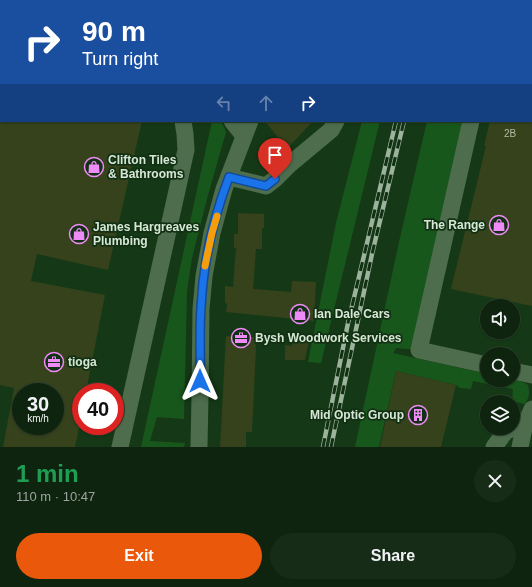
<!DOCTYPE html>
<meta charset="utf-8">
<style>
:root{--surface:#0e240e;--page:#172c17;--text:#f1f3f6;--muted:#9ba49e;--line:#2e412e;--accent:#ea580c}
body{margin:0;font-family:Helvetica,sans-serif;background:var(--page);color:var(--text);height:100vh;display:flex;flex-direction:column;font-size:15px;white-space:nowrap}
*{box-sizing:border-box;margin:0}
p{font-size:13px;color:var(--muted)}
.icon{flex:none;width:22px;height:22px;fill:none;stroke:currentColor;stroke-width:2;stroke-linecap:round;stroke-linejoin:round}
.map{position:relative;height:447px;overflow:hidden}
.drawer{display:flex;flex-direction:column;background:var(--surface);flex:1}
.drawer>*{flex:none}
.banner{position:absolute;left:0px;top:0px;width:532px;height:122px;box-shadow:0 1px 3px #0004,0 0 0 1px var(--line);background:#1a4fa0;color:#fff;overflow:hidden}
.fabs{position:absolute;left:480px;top:299px;display:grid;gap:8px}
.fabs a{display:grid;place-items:center;width:40px;height:40px;border-radius:50%;background:var(--surface);box-shadow:0 1px 3px #0004,0 0 0 1px var(--line);font-size:20px}
.speed{position:absolute;left:12px;top:383px;display:flex;gap:8px;font-size:20px;font-weight:700;text-align:center}
.speed>*{display:grid;place-content:center;width:52px;height:52px;border-radius:50%;background:var(--surface);box-shadow:0 1px 3px #0004,0 0 0 1px var(--line);line-height:1}
.speed small{font-size:10px;font-weight:400}
.speed .limit{border:6px solid #d22;background:#fff;color:#111}
.pin{position:absolute;display:grid;place-items:center;width:34px;height:34px;color:#fff;margin:-41px -17px;border-radius:50% 50% 50% 0;rotate:-45deg;box-shadow:0 0 4px #0007}
.pin .icon{rotate:45deg}
.me{position:absolute;width:44px;margin:-22px;rotate:0deg;stroke-linejoin:round;filter:drop-shadow(0 0 3px #0008)}
.turn{display:flex;align-items:center;gap:14px;height:84px;padding:0 16px;font-size:18px}
.turn .icon{width:52px;height:52px;stroke-width:2.5}
.turn b{display:block;font-size:28px;line-height:34px}
.lanes{display:flex;align-items:center;height:38px;padding:0 16px;background:#0003;justify-content:center;gap:20px;direction:ltr}
.lanes .off{opacity:.35}
.round{display:grid;place-items:center;flex:none;width:42px;height:42px;border-radius:21px;background:var(--page)}
.summary{display:flex;align-items:center;justify-content:space-between;height:68px;padding:0 16px}
h1{font-size:24px;font-weight:800;line-height:30px;color:#1e9e55}
.primary-button{display:flex;gap:8px;margin-top:auto;padding:8px 16px}
.primary-button a{flex:1;height:46px;border-radius:24px;background:var(--accent);color:#fff;font-size:16px;font-weight:800;line-height:46px;text-align:center}
.primary-button a+a{background:var(--page);color:var(--text)}
.map>svg:first-child{display:block}
</style>
<div class="map">
<svg width="532" height="447" viewBox="0 0 532 447">
<rect width="100%" height="100%" fill="#123013"/>
<path fill="#153916" fill-rule="evenodd" d="M 0,0 L 532,0 L 532,447 L 0,447 ZM 1,1 L 531,1 L 531,121 L 1,121 ZM 487,306 L 513,306 L 513,332 L 487,332 ZM 487,354 L 513,354 L 513,380 L 487,380 ZM 21,392 L 55,392 L 55,426 L 21,426 ZM 81,392 L 115,392 L 115,426 L 81,426 ZM 487,402 L 513,402 L 513,428 L 487,428 Z"/>
<g fill="#18571c">
<path d="M 212,121 L 221,121 L 226,132 L 208,195 L 192,258 L 187,291 L 184,419 L 157,417 L 150,441 L 185,443 L 184,447 L 141,447 Z"/>
<path d="M 362,121 L 380,121 L 321,363 L 308,362 L 336,223 Z"/>
<path d="M 427,121 L 468,121 L 419,350 L 396,348 L 393,353 L 487,374 L 487,380 C 502,380 516,377 528,385 C 530,393 529,398 525,404 L 512,401 L 513,389 L 473,381 L 471,389 L 460,388 L 456,385 L 396,371 L 379,447 L 355,447 L 399,242 Z"/>
</g>
<g fill="#35421b" fill-rule="evenodd">
<path d="M 0,121 L 142,121 L 108,270 L 37,254 L 31,281 L 105,295 L 86,392 L 81,392 L 81,418 L 75,447 L 3,447 L 14,388 L 0,385 ZM 21,392 L 55,392 L 55,426 L 21,426 Z"/>
<path d="M 265,121 L 313,121 L 287,149 Z"/>
<path d="M 490,121 L 532,121 L 532,306 L 451,289 L 486,146 L 484,146 Z"/>
<path d="M 238,213 L 264,214 L 264,228 L 262,228 L 262,249 L 256,249 L 253,289 L 291,292 L 292,281 L 316,282 L 314,321 L 226,312 L 227,304 L 225,303 L 225,286 L 233,287 L 236,248 L 234,248 L 234,234 L 238,234 Z"/>
<path d="M 226,336 L 255,337 L 256,348 L 252,432 L 246,432 L 246,447 L 220,447 Z"/>
<path d="M 293,340 L 309,341 L 305,360 L 285,360 L 285,345 L 292,346 Z"/>
<path d="M 396,371 L 456,385 L 441,447 L 380,447 Z"/>
</g>
<g fill="none" stroke-linecap="round" stroke-linejoin="round">
<g stroke="#4d6d4d" stroke-width="17">
<path d="M 85,0 L 88,1"/>
<path d="M 364,0 L 365,1"/>
<path d="M 297,1 L 298,0"/>
<path d="M 499,1 L 499,0"/>
<path d="M 531,102 L 532,103"/>
<path d="M 232,121 L 244,136"/>
<path d="M 471,121 L 419,350 L 487,365"/>
<path d="M 229,177 L 266,186 L 275,179 L 289,165 L 331,130 L 336,121"/>
<path d="M 513,371 L 532,375"/>
<path d="M 513,428 L 515,427 L 524,428 L 532,409"/>
<path d="M 120,447 L 186,150 L 185,134 L 183,121"/>
<path d="M 199,447 L 200,396 L 201,309 L 204,276 L 212,233 L 224,189 L 250,121"/>
<path d="M 494,447 L 505,432 L 512,428"/>
<path d="M 520,447 L 524,428"/>
</g>
<g stroke="#9cb29c" stroke-width="4.5">
<g id="rail">
<path d="M 425,1 L 425,0"/>
<path d="M 433,1 L 434,0"/>
<path d="M 323,447 L 348,323 L 396,121"/>
<path d="M 331,447 L 372,254 L 404,121"/>
</g>
</g>
<use href="#rail" stroke="#123013" stroke-width="3" stroke-dasharray="9" stroke-linecap="butt"/>
</g>
<g fill="none" stroke-linecap="round" stroke-linejoin="round">
<g stroke="#114b97" stroke-width="10">
<path id="route" d="M 200,381 C 201,357 199,332 201,308 C 203,264 213,219 229,177 L 266,186 L 275,179"/>
</g>
<use href="#route" stroke="#1a73e8" stroke-width="7"/>
<path stroke="#f59e0b" stroke-width="7" d="M 205,266 L 212,233 L 217,216"/>
</g>
<defs>
<g id="shop-ring" transform="scale(1)"><circle r="9.5" fill="#123013" stroke="#ef8bf7" stroke-width="1.5"/><path d="M-5-2.5h2.3a2.7 3.5 0 0 1 5.4 0H5L5.5 6h-11ZM-1.5-2.5h3a1.5 2.3 0 0 0-3 0Z" fill="#ef8bf7"/></g>
<g id="office-ring" transform="scale(1)"><circle r="9.5" fill="#123013" stroke="#ef8bf7" stroke-width="1.5"/><path d="M-6-3h4V-5.5h4V-3h4V5H-6ZM-1-4.5V-3h2v-1.5ZM-6 0V1H6V0Z" fill="#ef8bf7"/></g>
<g id="building-ring" transform="scale(1)"><circle r="9.5" fill="#123013" stroke="#ef8bf7" stroke-width="1.5"/><path d="M-4-6H4V6H1V3H-1V6H-4ZM-2.5-4.3h1.7v1.8h-1.7ZM.8-4.3h1.7v1.8H.8ZM-2.5-1h1.7V.8h-1.7ZM.8-1h1.7V.8H.8Z" fill="#ef8bf7"/></g>
</defs>
<g fill-rule="evenodd">
<use href="#shop-ring" x="94" y="167"/>
<use href="#shop-ring" x="499" y="225"/>
<use href="#shop-ring" x="79" y="234"/>
<use href="#shop-ring" x="300" y="314"/>
<use href="#office-ring" x="241" y="338"/>
<use href="#office-ring" x="54" y="362"/>
<use href="#building-ring" x="418" y="415"/>
</g>
<g text-anchor="middle" dominant-baseline="central" stroke-width="3.5" stroke-linejoin="round" paint-order="stroke">
<g font-size="10" fill="#aebea6">
<text x="510" y="133">2B</text>
</g>
<g font-size="12" font-weight="bold" fill="#d6e8d5" stroke="#123013" text-anchor="start">
<text x="108" y="160">Clifton Tiles<tspan x="108" dy="14">&amp; Bathrooms</tspan></text>
<text x="485" y="225" text-anchor="end">The Range</text>
<text x="93" y="227">James Hargreaves<tspan x="93" dy="14">Plumbing</tspan></text>
<text x="314" y="314">Ian Dale Cars</text>
<text x="255" y="338">Bysh Woodwork Services</text>
<text x="68" y="362">tioga</text>
<text x="404" y="415" text-anchor="end">Mid Optic Group</text>
</g>
</g>
</svg>
<div class="fabs">
<a><svg class="icon" aria-label="sound" viewBox="0 0 24 24"><path d="M4 9h4l5-4v14l-5-4H4zM17 9q2 3 0 6"/></svg></a>
<a><svg class="icon" aria-label="search" viewBox="0 0 24 24"><circle cx="10" cy="10" r="6"/><path d="M15 15l6 6"/></svg></a>
<a><svg class="icon" aria-label="layers" viewBox="0 0 24 24"><path d="M12 4l9 5-9 5-9-5zM3 14l9 5 9-5"/></svg></a>
</div>
<div class="speed"><div>30<small>km/h</small></div><div class="limit">40</div></div>
<div class="pin" style="left:275px;top:179px;background:#d93025"><svg class="icon" aria-label="arrive" viewBox="0 0 24 24"><path d="M6 21V4h12l-3 4 3 4H6"/></svg></div>
<svg class="me" style="left:200px;top:381px" viewBox="-20 -20 40 40"><path d="M0-17L14 15 0 8-14 15z" fill="#1a73e8" stroke="#fff" stroke-width="4"/></svg>
<div class="banner">
<div class="turn"><svg class="icon" aria-label="right" viewBox="0 0 24 24"><path d="M7 20v-9h11M14 6l5 5-5 5"/></svg><div><b>90 m</b>Turn right</div></div>
<div class="lanes"><svg class="icon off" aria-label="left" viewBox="0 0 24 24"><path d="M17 20v-9H6M10 6l-5 5 5 5"/></svg><svg class="icon off" aria-label="ahead" viewBox="0 0 24 24"><path d="M12 20V5M6 11l6-6 6 6"/></svg><svg class="icon" aria-label="right" viewBox="0 0 24 24"><path d="M7 20v-9h11M14 6l5 5-5 5"/></svg></div>
</div>
</div>
<section class="drawer">
<div class="summary"><div><h1>1 min</h1><p>110 m · 10:47</p></div><a class="round"><svg class="icon" aria-label="close" viewBox="0 0 24 24"><path d="M6 6l12 12M18 6L6 18"/></svg></a></div>
<div class="primary-button"><a>Exit</a><a>Share</a></div>
</section>
